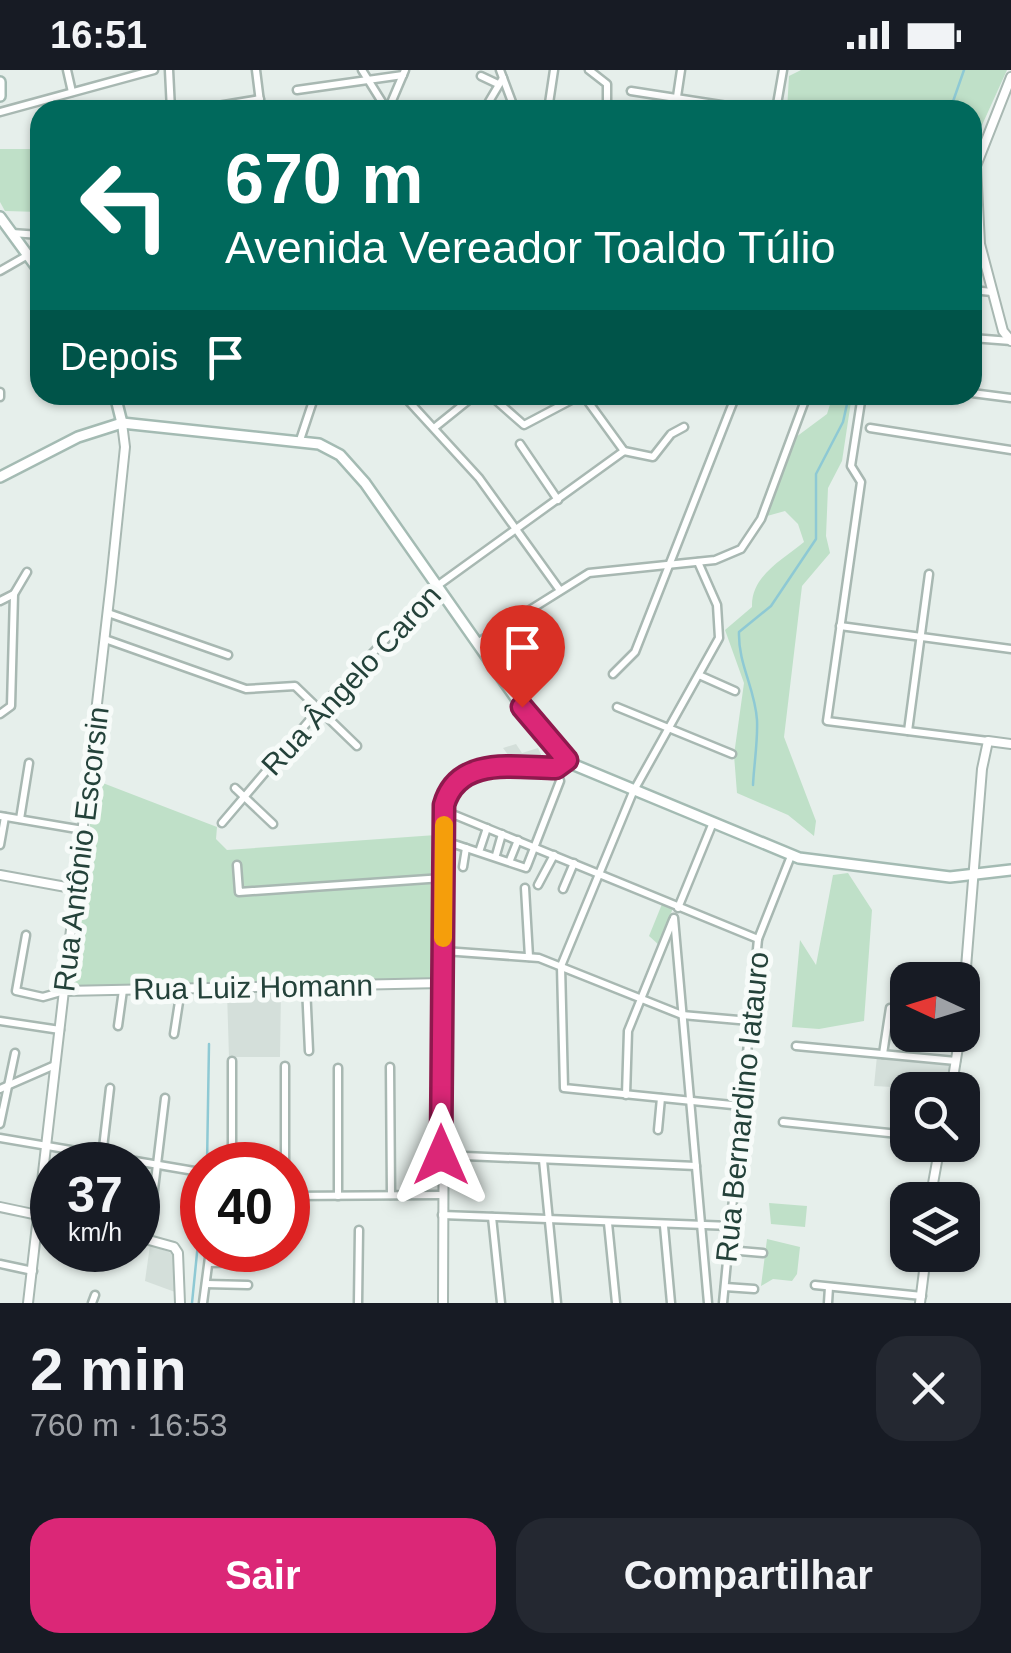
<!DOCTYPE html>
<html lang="pt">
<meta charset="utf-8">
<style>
:root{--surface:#171b24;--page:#242831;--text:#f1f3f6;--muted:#9ea1a6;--accent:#db2777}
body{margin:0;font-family:Arial,sans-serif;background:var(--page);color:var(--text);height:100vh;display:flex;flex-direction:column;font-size:38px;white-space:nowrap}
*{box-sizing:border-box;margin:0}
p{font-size:32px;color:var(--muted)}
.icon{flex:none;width:55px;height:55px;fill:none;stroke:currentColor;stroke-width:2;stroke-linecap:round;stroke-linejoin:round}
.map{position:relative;height:1233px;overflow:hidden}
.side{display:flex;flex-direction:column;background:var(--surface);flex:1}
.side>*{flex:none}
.banner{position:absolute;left:30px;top:30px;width:952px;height:305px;border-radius:30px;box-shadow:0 2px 8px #0004;background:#00695c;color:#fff;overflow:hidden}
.needle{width:65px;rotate:274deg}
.fabs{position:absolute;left:890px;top:892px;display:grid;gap:20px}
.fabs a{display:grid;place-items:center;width:90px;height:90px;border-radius:20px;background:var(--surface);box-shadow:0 2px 8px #0004;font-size:50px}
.speed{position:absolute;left:30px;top:1072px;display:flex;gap:20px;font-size:50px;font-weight:700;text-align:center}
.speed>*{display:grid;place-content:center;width:130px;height:130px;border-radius:50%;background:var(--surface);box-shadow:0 2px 8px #0004;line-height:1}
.speed small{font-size:25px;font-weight:400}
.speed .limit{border:15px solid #d22;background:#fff;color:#111}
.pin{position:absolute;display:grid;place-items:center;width:85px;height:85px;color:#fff;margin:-102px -42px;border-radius:50% 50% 50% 0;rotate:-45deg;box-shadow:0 0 10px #0007}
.pin .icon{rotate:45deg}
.me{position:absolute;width:110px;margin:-55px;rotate:0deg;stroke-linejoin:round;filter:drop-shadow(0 0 8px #0008)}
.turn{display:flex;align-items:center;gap:35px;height:210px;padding:0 30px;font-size:45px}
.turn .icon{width:130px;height:130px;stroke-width:2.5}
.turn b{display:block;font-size:70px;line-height:85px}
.then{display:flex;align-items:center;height:95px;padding:0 30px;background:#0003;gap:20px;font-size:38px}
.round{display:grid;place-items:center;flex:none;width:105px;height:105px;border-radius:30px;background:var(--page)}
.summary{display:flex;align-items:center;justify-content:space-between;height:170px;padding:0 30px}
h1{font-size:60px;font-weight:700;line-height:75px}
.primary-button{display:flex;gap:20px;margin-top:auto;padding:20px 30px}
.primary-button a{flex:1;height:115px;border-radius:30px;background:var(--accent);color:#fff;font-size:40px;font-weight:700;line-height:115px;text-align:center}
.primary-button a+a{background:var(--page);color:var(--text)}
.status{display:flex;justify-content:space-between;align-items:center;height:70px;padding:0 50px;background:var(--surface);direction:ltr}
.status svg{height:28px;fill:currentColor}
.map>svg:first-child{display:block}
</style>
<div class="status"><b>16:51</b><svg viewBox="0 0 49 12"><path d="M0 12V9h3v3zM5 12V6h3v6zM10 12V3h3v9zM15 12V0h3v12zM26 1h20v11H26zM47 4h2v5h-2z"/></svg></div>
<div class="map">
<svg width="1011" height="1233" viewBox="0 0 1011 1233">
<rect width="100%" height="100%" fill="#e6efeb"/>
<g fill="#d4dfda">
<path d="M 516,674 L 522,683 L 538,678 L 544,691 L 514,693 L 503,678 Z"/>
<path d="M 281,921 L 280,987 L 229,987 L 227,922 Z"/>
<path d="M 877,986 L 950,992 L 946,1020 L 874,1016 Z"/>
<path d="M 150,1175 L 177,1185 L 175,1222 L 145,1211 Z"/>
</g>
<g fill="#bfe0c8">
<path d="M 801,0 L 1007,0 L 973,75 L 972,40 L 908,36 L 904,40 L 787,40 L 789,6 Z"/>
<path d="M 0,79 L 40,79 L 40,142 L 5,141 L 0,132 Z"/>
<path d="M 833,325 L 852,325 L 842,391 L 828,418 L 826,466 L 830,483 L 802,516 L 784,667 L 816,751 L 814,766 L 788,745 L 737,723 L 734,685 L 744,613 L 725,560 L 752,537 C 751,506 782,490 804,472 L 798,454 L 785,441 L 767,446 L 796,367 L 827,344 Z"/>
<path d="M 95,710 L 217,757 L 216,769 L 227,780 L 436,765 L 437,911 L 72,916 Z"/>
<path d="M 848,803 L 872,840 L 864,951 L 819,959 L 792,957 L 800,870 L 816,895 L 833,805 Z"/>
<path d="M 662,834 L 673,838 L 659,875 L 649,866 Z"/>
<path d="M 769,1133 L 807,1136 L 805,1157 L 771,1154 Z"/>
<path d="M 767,1169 L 800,1177 L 797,1204 L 792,1211 L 773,1209 L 761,1216 Z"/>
</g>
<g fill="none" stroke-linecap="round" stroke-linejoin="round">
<g stroke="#8ec9d4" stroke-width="2.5">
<path d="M 950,40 L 964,0"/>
<path d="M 753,715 C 754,694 758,671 757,650 C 755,618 738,594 739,562 L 771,536 L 816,469 L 816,404 L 843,352 L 849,325"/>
<path d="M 207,1095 L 209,974"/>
<path d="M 192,1233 L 202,1133"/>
</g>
<g stroke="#a8b8b2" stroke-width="11">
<g id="minor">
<path d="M 67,0 L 72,22"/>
<path d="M 169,0 L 171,40"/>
<path d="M 256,0 L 261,40"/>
<path d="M 362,0 L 387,40"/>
<path d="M 500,0 L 515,40"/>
<path d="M 589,0 L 607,14 L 607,40"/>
<path d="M 481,6 L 498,14"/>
<path d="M 297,20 L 403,5"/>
<path d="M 631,21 L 753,40"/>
<path d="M 218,36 L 260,29"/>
<path d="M 388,40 L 405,0"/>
<path d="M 484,40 L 503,8"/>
<path d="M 548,40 L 554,0"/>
<path d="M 675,40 L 681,0"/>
<path d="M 776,40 L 783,0"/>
<path d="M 0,42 L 154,0"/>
<path d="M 12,163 L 40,165"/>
<path d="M 0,201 L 28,185"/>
<path d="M 972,220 L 992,222"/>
<path d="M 972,268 L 1011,271"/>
<path d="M 0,322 L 0,327"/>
<path d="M 972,323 L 1011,328"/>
<path d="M 403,325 L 479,408 L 559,519"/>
<path d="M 490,325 L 524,355 L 577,327 L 597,325"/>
<path d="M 862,325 L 851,396 L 861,412 L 827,651 L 988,671"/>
<path d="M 584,326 L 624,381"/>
<path d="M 434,358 L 475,325"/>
<path d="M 870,358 L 1011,380"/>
<path d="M 300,370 L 315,325"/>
<path d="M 520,374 L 558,430"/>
<path d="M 624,381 L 653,387 L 671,364 L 684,357"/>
<path d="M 698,492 L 717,535 L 719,568 L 633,722 L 561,896 L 564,1018 L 742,1036"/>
<path d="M 0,531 L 14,524"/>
<path d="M 108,543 L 228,585"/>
<path d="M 840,556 L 1011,579"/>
<path d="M 105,569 L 246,619 L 295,616 L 357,676"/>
<path d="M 477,573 L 589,503 L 715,490 L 741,479 L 761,449 L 807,325"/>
<path d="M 613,604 L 635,582 L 736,325"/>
<path d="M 699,605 L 735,621"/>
<path d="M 617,637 L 732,684"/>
<path d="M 0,644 L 11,636 L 14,524 L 27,502"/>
<path d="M 908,661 L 929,504"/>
<path d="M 235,718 L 273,754"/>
<path d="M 445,741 L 758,869"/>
<path d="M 0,746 L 83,760"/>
<path d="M 20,749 L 29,693"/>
<path d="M 222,753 L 319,639 L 437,516 L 624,381"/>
<path d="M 445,771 L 526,798"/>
<path d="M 0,775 L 5,747"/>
<path d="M 480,779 L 487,758"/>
<path d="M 496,785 L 502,764"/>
<path d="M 510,790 L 518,770"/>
<path d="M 237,795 L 239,822 L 443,808"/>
<path d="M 527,796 L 560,711 L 556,698"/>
<path d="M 463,797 L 466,778"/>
<path d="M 538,815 L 554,785"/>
<path d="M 525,818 L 529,887"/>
<path d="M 563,819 L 574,793"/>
<path d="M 678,838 L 712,755"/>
<path d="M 674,848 L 708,1233"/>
<path d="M 26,865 L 16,921 L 43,927 L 64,921"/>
<path d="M 444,881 L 539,888 L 682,945 L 750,951"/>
<path d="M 306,916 L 309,981"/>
<path d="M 0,951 L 60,960"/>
<path d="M 118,956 L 123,920"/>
<path d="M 174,964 L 181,919"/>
<path d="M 796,976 L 956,991"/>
<path d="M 883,984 L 890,938"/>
<path d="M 390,997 L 391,1125"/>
<path d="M 338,998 L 338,1126"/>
<path d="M 0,1019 L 55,995"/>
<path d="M 626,1025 L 628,961 L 673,850"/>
<path d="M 783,1052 L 908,1065"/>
<path d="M 0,1054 L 15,983"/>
<path d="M 658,1060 L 661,1028"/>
<path d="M 0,1068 L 200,1102"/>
<path d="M 442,1085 L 696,1096"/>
<path d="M 543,1090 L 557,1233"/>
<path d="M 101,1095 L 110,1018"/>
<path d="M 232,1095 L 232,991"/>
<path d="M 285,1095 L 285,996"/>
<path d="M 288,1126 L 441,1125"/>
<path d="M 442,1145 L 731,1156"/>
<path d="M 492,1147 L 501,1233"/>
<path d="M 608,1153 L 616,1233"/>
<path d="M 664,1156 L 671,1233"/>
<path d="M 148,1169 L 165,1028"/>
<path d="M 728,1180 L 763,1183"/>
<path d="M 209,1193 L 250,1192"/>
<path d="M 0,1194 L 33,1201"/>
<path d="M 206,1214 L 248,1215"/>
<path d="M 815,1215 L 922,1226"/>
<path d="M 725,1217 L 754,1219"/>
<path d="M 92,1233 L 95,1225"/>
<path d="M 203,1233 L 210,1180"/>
<path d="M 358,1233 L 359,1160"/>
<path d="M 723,1233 L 758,869 L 791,786"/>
<path d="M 828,1233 L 829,1217"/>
</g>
</g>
<g stroke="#a8b8b2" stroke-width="12">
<g id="tertiary">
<path d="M 1011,7 L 976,96 L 980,174 L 1003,261 L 1011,271"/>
<path d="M 0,805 L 77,819"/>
<path d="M 64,921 L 442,913"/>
<path d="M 962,947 L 982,699 L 988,671 L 1011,674"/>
<path d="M 951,1020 L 960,965"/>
<path d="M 930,1130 L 940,1075"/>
<path d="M 0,1137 L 52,1148"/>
<path d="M 138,1167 L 174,1177 L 178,1183 L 180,1233"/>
<path d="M 28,1233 L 111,512 L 125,377 L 122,353"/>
<path d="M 443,1233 L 445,732 C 461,686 517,698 556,698 L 567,691"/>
<path d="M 920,1233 L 926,1185"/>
</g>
</g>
<g stroke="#a4bbb3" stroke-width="14">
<g id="secondary">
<path d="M 0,12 L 0,26"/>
<path d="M 0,147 L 40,202"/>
<path d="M 115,325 L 122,353"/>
<path d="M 0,407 L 78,367 L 122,353 L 319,374 L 340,385 L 365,413 L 536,657 L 572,694 L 799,788 L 950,807 L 1011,800"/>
</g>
</g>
<use href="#minor" stroke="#fff" stroke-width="6"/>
<use href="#tertiary" stroke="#fff" stroke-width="8"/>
<use href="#secondary" stroke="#fff" stroke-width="9"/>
</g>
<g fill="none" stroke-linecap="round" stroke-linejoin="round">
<g stroke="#8e194d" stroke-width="25">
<path id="route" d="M 441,1085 L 444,735 C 458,685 516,698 556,698 L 567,690 L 522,637"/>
</g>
<use href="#route" stroke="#db2777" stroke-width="18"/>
<path stroke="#f59e0b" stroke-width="18" d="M 443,868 L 444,755"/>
</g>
<g text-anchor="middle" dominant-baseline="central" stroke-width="10" stroke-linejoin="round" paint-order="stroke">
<g font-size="30" fill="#24423a" stroke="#f7fbf9">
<text transform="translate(351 610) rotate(-47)">Rua Ângelo Caron</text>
<text transform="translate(81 779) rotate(-83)">Rua Antônio Escorsin</text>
<text transform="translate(253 917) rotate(-1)">Rua Luiz Homann</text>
<text transform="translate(742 1037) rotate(-84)">Rua Bernardino Iatauro</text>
</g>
</g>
</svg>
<div class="fabs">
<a><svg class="needle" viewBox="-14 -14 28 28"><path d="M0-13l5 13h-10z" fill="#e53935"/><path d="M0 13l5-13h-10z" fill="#9ea1a6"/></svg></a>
<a><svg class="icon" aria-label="search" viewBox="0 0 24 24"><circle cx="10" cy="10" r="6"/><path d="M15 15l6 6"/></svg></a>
<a><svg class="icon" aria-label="layers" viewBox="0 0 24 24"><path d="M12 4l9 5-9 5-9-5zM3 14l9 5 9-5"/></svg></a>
</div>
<div class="speed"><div>37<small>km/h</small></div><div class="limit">40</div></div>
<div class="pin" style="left:522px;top:637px;background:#d93025"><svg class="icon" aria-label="arrive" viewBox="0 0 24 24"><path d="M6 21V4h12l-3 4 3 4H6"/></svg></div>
<svg class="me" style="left:441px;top:1085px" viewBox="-20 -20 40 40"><path d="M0-17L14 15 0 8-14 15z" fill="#db2777" stroke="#fff" stroke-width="4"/></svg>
<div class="banner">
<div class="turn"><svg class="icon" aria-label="left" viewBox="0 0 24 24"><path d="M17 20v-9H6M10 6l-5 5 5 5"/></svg><div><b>670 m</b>Avenida Vereador Toaldo Túlio</div></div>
<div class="then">Depois<svg class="icon" aria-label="arrive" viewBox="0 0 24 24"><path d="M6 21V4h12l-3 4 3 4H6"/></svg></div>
</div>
</div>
<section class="side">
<div class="summary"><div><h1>2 min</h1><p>760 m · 16:53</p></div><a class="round"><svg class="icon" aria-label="close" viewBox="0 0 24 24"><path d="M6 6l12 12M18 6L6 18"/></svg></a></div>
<div class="primary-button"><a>Sair</a><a>Compartilhar</a></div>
</section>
